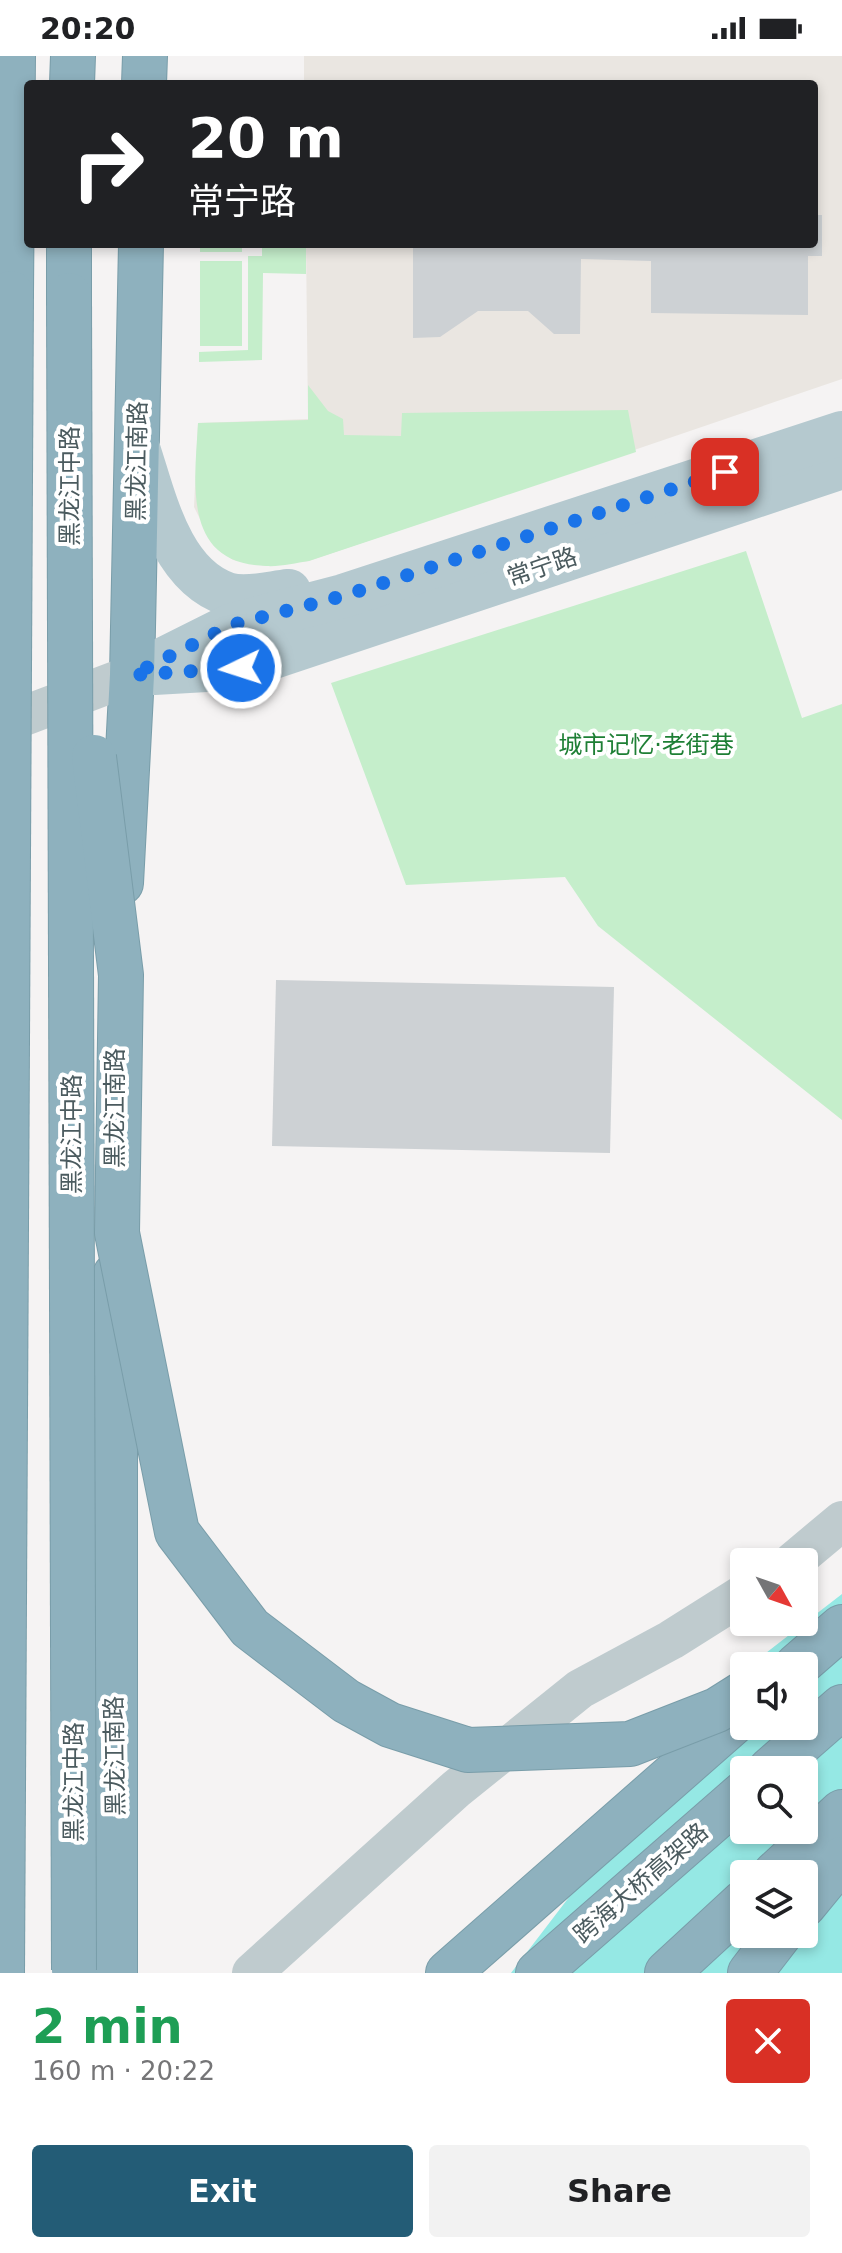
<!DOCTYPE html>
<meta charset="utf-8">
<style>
:root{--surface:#fff;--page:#f2f2f2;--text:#202124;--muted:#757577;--accent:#235c76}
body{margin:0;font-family:"DejaVu Sans","Noto Sans SC",sans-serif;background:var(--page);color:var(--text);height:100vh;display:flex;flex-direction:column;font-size:30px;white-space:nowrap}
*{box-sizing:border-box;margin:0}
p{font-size:26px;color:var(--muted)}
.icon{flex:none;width:44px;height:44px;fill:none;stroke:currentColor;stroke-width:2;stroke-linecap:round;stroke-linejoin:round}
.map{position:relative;height:1917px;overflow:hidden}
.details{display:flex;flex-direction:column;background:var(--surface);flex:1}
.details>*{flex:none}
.top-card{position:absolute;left:24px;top:24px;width:794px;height:168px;border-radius:8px;box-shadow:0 4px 12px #0003;background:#202124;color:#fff;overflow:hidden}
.needle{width:52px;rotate:130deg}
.controls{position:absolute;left:730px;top:1492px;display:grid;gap:16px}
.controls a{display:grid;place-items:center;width:88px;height:88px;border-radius:8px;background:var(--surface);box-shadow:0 4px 12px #0003;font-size:40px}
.pin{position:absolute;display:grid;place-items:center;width:68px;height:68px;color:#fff;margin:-34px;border-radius:16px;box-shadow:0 4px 12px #0006}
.me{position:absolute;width:88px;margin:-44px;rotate:266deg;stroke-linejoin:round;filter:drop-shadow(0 0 6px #0008)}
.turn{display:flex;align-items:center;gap:28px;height:168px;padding:0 32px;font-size:36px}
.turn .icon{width:104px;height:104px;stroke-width:2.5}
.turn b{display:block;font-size:56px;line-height:68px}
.round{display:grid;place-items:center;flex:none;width:84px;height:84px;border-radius:8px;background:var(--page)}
.overview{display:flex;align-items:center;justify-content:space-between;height:136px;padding:0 32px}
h1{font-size:48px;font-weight:600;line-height:60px;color:#1e9e55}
.button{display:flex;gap:16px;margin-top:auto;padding:16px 32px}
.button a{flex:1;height:92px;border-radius:8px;background:var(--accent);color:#fff;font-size:32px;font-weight:600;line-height:92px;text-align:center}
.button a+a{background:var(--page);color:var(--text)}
.status{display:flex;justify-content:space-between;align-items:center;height:56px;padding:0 40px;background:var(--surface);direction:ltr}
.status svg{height:22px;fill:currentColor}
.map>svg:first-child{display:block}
</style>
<div class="status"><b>20:20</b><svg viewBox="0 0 49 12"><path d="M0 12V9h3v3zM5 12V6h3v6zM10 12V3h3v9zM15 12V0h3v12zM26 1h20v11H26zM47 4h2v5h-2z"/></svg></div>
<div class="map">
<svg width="842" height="1917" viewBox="0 0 842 1917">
<rect width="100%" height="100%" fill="#f5f3f3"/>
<path fill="#eae6e1" d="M 304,0 L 842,0 L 842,323 L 309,505 L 266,510 L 233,504 L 213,489 L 194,451 L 198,367 L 308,363 L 306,188 L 814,188 L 814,28 L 304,28 Z"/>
<g fill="#c5eecb">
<rect x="200" y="188" width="42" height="8"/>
<path d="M 262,188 L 306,188 L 306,218 L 263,217 L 262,304 L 199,306 L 199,296 L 248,294 L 248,200 L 262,200 Z"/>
<rect x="200" y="205" width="42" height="85"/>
<path d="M 308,329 L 328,355 L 343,363 L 344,379 L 401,380 L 402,357 L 628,354 L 636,396 L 309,505 C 295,507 280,511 266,510 C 181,508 195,425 198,367 L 308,364 Z"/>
<path d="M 746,495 L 802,662 L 842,648 L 842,1064 L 598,870 L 565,821 L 406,829 L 331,627 Z"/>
</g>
<path fill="#95e8e4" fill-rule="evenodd" d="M 842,1538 L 842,1917 L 511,1917 L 742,1615 L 744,1670 L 804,1670 L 804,1610 L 749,1610 ZM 744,1714 L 804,1714 L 804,1774 L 744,1774 ZM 744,1818 L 804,1818 L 804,1878 L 744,1878 Z"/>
<g fill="#cdd1d4">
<path d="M 814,159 L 822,159 L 822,200 L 808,200 L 808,259 L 651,257 L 651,205 L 581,203 L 580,278 L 554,278 L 528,255 L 478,255 L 440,281 L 413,282 L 413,188 L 814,188 Z"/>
<path d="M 276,924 L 614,931 L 610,1097 L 272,1090 Z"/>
</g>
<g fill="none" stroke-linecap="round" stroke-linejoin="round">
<g stroke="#799da9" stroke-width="46">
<g id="highway">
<path d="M 72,28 L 73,0"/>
<path d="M 144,28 L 145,0"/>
<path d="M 11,237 L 13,0"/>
<path d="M 69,239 L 69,188"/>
<path d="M 121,827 L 132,619 L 141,188"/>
<path d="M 115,1219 L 115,1917"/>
<path d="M 797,1610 L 842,1571"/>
<path d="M 770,1714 L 842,1651"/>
<path d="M 775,1818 L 842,1756"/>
<path d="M 804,1849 L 842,1803"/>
<path d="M 448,1917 L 744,1657"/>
<path d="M 538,1917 L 744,1737"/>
<path d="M 667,1917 L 744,1846"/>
<path d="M 750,1917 L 780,1878"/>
</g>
</g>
<g stroke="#bfcbce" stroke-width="40">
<path d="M 0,669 L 132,619"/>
<path d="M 793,1506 L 842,1465"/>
<path d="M 252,1917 L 456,1733 L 580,1633 L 671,1584 L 744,1538"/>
</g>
<g stroke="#b5c9cf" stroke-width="44">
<path d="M 139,395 C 155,444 171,519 227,538 C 246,544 270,537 289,535"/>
<path d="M 154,617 L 241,612 L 842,411"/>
<path d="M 132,619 L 232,569 L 343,540 L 842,377"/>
</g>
<use href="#highway" stroke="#8eb1be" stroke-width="44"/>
<g stroke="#799da9" stroke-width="46" stroke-linecap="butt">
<g id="highway-bridge">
<path d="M 69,239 L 74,1914"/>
<path d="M 94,701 L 121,919 L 117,1177 L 177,1476 L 250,1572 L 346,1645 L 390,1669 L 468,1694 L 630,1688 L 717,1654 L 744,1637"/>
<path d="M 2,1917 L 11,237"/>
</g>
</g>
<use href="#highway-bridge" stroke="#8eb1be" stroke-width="44"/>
</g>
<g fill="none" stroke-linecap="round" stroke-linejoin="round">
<path stroke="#1a73e8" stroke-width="14" stroke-dasharray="0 25.2" d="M 241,612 L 132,619 L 232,569 L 343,540 L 725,416"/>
</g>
<g text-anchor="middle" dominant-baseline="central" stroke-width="8" stroke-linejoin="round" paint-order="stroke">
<g font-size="24" fill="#4b5b5f" stroke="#fff">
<text transform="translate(137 405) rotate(-89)">黑龙江南路</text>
<text transform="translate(70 430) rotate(-90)">黑龙江中路</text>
<text transform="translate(542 511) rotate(-19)">常宁路</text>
<text transform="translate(115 1052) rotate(-90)">黑龙江南路</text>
<text transform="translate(72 1078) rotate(-90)">黑龙江中路</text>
<text transform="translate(115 1700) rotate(-91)">黑龙江南路</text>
<text transform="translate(74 1726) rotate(-90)">黑龙江中路</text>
<text transform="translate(641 1827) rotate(-41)">跨海大桥高架路</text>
</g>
<g font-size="24" fill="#1e7f35" stroke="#fff">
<text x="646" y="689">城市记忆·老街巷</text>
</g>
</g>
</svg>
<div class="controls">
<a><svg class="needle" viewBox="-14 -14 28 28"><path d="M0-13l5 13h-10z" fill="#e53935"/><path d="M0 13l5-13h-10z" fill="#757577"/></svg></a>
<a><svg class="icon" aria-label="sound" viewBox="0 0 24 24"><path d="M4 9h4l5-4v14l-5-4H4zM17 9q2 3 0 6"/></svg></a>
<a><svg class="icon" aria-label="search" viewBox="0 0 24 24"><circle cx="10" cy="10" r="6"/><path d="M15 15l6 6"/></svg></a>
<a><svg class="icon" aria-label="layers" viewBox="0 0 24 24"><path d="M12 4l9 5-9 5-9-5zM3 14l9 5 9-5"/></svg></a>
</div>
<div class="pin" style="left:725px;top:416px;background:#d93025"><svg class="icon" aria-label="arrive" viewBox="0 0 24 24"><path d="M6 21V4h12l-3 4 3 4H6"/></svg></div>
<svg class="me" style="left:241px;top:612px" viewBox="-20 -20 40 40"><circle r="17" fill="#1a73e8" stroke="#fff" stroke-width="3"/><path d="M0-11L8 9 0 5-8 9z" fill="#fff"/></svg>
<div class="top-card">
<div class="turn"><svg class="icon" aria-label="right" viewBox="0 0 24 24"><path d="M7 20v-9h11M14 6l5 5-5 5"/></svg><div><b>20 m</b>常宁路</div></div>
</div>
</div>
<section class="details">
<div class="overview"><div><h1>2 min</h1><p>160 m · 20:22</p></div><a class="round" style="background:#d93025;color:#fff"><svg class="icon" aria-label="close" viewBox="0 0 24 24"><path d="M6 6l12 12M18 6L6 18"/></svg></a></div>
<div class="button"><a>Exit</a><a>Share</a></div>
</section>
